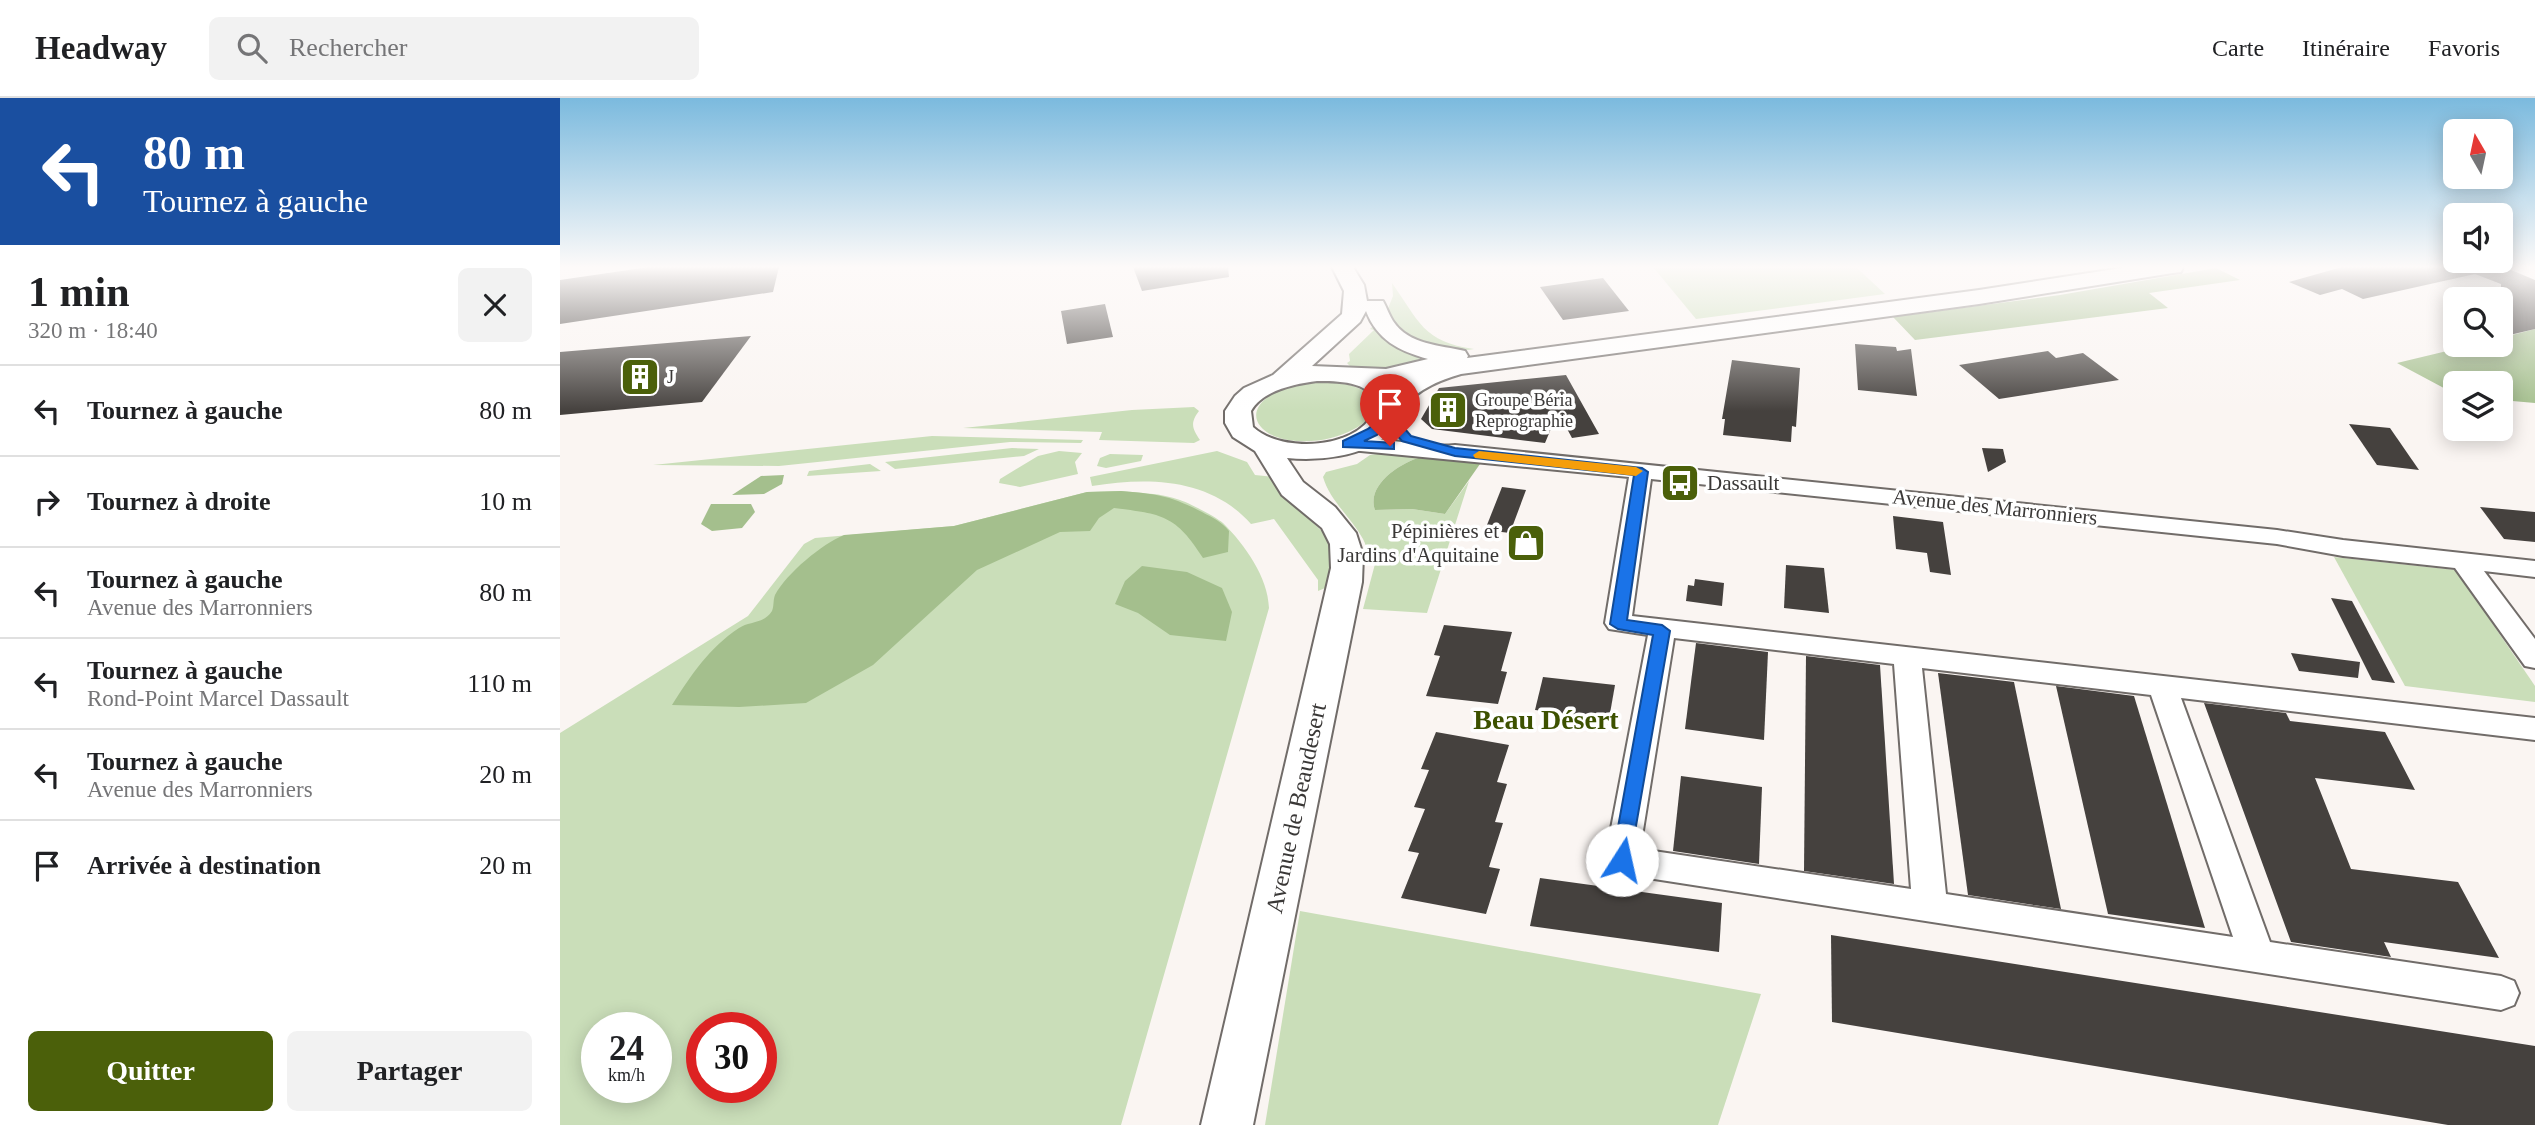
<!DOCTYPE html>
<html lang="fr">
<meta charset="utf-8">
<style>
:root{--surface:#fff;--page:#f2f2f2;--text:#202124;--muted:#757577;--line:#e0e0e0;--accent:#4b600a}
body{margin:0;font-family:"Times New Roman",serif;background:var(--page);color:var(--text);height:100vh;display:flex;flex-direction:column;font-size:26px;white-space:nowrap}
*{box-sizing:border-box;margin:0}
p{font-size:23px;color:var(--muted)}
.icon{flex:none;width:38px;height:38px;fill:none;stroke:currentColor;stroke-width:2;stroke-linecap:round;stroke-linejoin:round}
.map{position:relative;flex:1;overflow:hidden}
.details{display:flex;flex-direction:column;background:var(--surface);width:560px}
.details>*{flex:none}
.guide{background:#1a4fa0;color:#fff;overflow:hidden}
.needle{width:46px;rotate:351deg}
.buttons{position:absolute;left:1883px;top:21px;display:grid;gap:14px}
.buttons a{display:grid;place-items:center;width:70px;height:70px;border-radius:10px;background:var(--surface);box-shadow:0 4px 18px #0003;font-size:35px}
.speed{position:absolute;left:21px;top:914px;display:flex;gap:14px;font-size:35px;font-weight:700;text-align:center}
.speed>*{display:grid;place-content:center;width:91px;height:91px;border-radius:50%;background:var(--surface);box-shadow:0 4px 18px #0003;line-height:1}
.speed small{font-size:18px;font-weight:400}
.speed .limit{border:10px solid #d22;background:#fff;color:#111}
.pin{position:absolute;display:grid;place-items:center;width:60px;height:60px;color:#fff;margin:-72px -30px;border-radius:50% 50% 50% 0;rotate:-45deg;box-shadow:0 0 7px #0007}
.pin .icon{rotate:45deg}
.me{position:absolute;width:77px;margin:-38px;rotate:10deg;stroke-linejoin:round;filter:drop-shadow(0 0 5px #0008)}
.turn{display:flex;align-items:center;gap:24px;height:147px;padding:0 28px;font-size:32px}
.turn .icon{width:91px;height:91px;stroke-width:2.5}
.turn b{display:block;font-size:49px;line-height:60px}
.round{display:grid;place-items:center;flex:none;width:74px;height:74px;border-radius:10px;background:var(--page)}
.summary{display:flex;align-items:center;justify-content:space-between;height:119px;padding:0 28px}
h1{font-size:42px;font-weight:700;line-height:52px}
.action{display:flex;gap:14px;margin-top:auto;padding:14px 28px}
.action a{flex:1;height:80px;border-radius:10px;background:var(--accent);color:#fff;font-size:28px;font-weight:700;line-height:80px;text-align:center}
.action a+a{background:var(--page);color:var(--text)}
ul{padding:0;list-style:none}
li{display:flex;align-items:center;gap:21px;height:91px;padding:0 28px;border-top:2px solid var(--line)}
li div{flex:1}
li b{display:block;font-size:26px}
li em{font-style:normal}
header{display:flex;align-items:center;gap:42px;box-sizing:border-box;height:98px;padding:0 35px;background:var(--surface);border-bottom:2px solid var(--line)}
header strong{font-size:33px}
nav{display:flex;gap:38px;margin-inline-start:auto;font-size:24px}
.search{width:490px;height:63px;background:var(--page);display:flex;align-items:center;gap:18px;box-sizing:border-box;padding:0 24px;border-radius:10px;color:var(--muted);font-size:26px}
main{display:flex;flex:1;min-height:0}
.map>svg:first-child{display:block}
</style>
<header>
<strong>Headway</strong>
<div class="search"><svg class="icon" aria-label="search" viewBox="0 0 24 24"><circle cx="10" cy="10" r="6"/><path d="M15 15l6 6"/></svg>Rechercher</div>
<nav><a>Carte</a><a>Itinéraire</a><a>Favoris</a></nav>
</header>
<main>
<section class="details">
<div class="guide">
<div class="turn"><svg class="icon" aria-label="left" viewBox="0 0 24 24"><path d="M17 20v-9H6M10 6l-5 5 5 5"/></svg><div><b>80 m</b>Tournez à gauche</div></div>
</div>
<div class="summary"><div><h1>1 min</h1><p>320 m · 18:40</p></div><a class="round"><svg class="icon" aria-label="close" viewBox="0 0 24 24"><path d="M6 6l12 12M18 6L6 18"/></svg></a></div>
<ul>
<li><svg class="icon" aria-label="left" viewBox="0 0 24 24"><path d="M17 20v-9H6M10 6l-5 5 5 5"/></svg><div><b>Tournez à gauche</b></div><em>80 m</em></li>
<li><svg class="icon" aria-label="right" viewBox="0 0 24 24"><path d="M7 20v-9h11M14 6l5 5-5 5"/></svg><div><b>Tournez à droite</b></div><em>10 m</em></li>
<li><svg class="icon" aria-label="left" viewBox="0 0 24 24"><path d="M17 20v-9H6M10 6l-5 5 5 5"/></svg><div><b>Tournez à gauche</b><p>Avenue des Marronniers</p></div><em>80 m</em></li>
<li><svg class="icon" aria-label="left" viewBox="0 0 24 24"><path d="M17 20v-9H6M10 6l-5 5 5 5"/></svg><div><b>Tournez à gauche</b><p>Rond-Point Marcel Dassault</p></div><em>110 m</em></li>
<li><svg class="icon" aria-label="left" viewBox="0 0 24 24"><path d="M17 20v-9H6M10 6l-5 5 5 5"/></svg><div><b>Tournez à gauche</b><p>Avenue des Marronniers</p></div><em>20 m</em></li>
<li><svg class="icon" aria-label="arrive" viewBox="0 0 24 24"><path d="M6 21V4h12l-3 4 3 4H6"/></svg><div><b>Arrivée à destination</b></div><em>20 m</em></li>
</ul>
<div class="action"><a>Quitter</a><a>Partager</a></div>
</section>
<div class="map">
<svg width="1975" height="1027" viewBox="0 0 1975 1027">
<rect width="100%" height="100%" fill="#faf5f2"/>
<g fill="#cadeb9" fill-rule="evenodd">
<path d="M 1093,169 L 1296,169 L 1325,196 L 1136,221 Z"/>
<path d="M 832,185 C 859,223 863,244 914,251 L 889,255 L 853,246 L 825,218 L 833,198 Z"/>
<path d="M 816,225 L 875,260 L 828,273 L 790,268 L 787,265 L 790,263 L 789,256 L 814,232 L 810,231 Z"/>
<path d="M 766,283 C 864,293 794,353 728,342 C 697,337 682,313 714,295 C 730,285 749,284 766,283 Z"/>
<path d="M 634,309 L 639,313 C 630,325 632,330 640,342 L 634,345 L 539,342 L 542,334 L 403,330 L 572,312 Z"/>
<path d="M 372,338 L 523,342 L 521,345 L 450,344 L 219,368 L 93,367 Z"/>
<path d="M 452,350 L 479,351 L 464,358 L 335,371 L 325,364 Z"/>
<path d="M 499,353 L 522,355 L 515,364 L 518,376 L 460,389 L 439,385 L 440,381 L 478,358 Z"/>
<path d="M 657,353 L 687,364 L 695,377 L 714,379 L 728,401 L 768,439 L 774,451 L 777,485 L 758,493 L 758,482 L 714,421 L 691,426 C 650,380 589,379 532,388 L 530,379 Z"/>
<path d="M 825,355 L 861,359 C 840,365 806,387 815,412 L 852,411 L 885,416 L 909,383 L 867,515 L 803,511 L 815,466 C 807,460 808,450 803,441 C 791,419 770,403 763,379 L 766,374 L 797,366 L 810,357 Z"/>
<path d="M 550,356 L 583,357 L 581,363 L 546,370 L 537,368 L 540,360 Z"/>
<path d="M 310,366 L 321,373 L 247,378 L 249,373 Z"/>
<path d="M 561,393 C 580,395 601,395 620,402 C 629,405 656,419 663,425 C 685,447 708,479 709,510 L 561,1027 L 0,1027 L 0,635 L 188,518 L 244,446 L 255,440 L 394,428 L 527,394 ZM 37,929 L 96,929 L 96,989 L 37,989 ZM 142,929 L 201,929 L 201,989 L 142,989 Z"/>
<path d="M 1774,459 L 1896,472 L 1975,588 L 1975,604 L 1845,588 Z"/>
<path d="M 740,813 L 1201,896 L 1158,1027 L 705,1027 Z"/>
</g>
<g fill="#a4bf8d">
<path d="M 1656,170 L 1680,182 L 1589,195 L 1608,210 L 1355,242 L 1333,219 L 1500,197 Z"/>
<path d="M 1975,231 L 1975,305 L 1941,302 L 1941,285 L 1895,285 L 1895,296 L 1837,265 L 1912,247 L 1941,247 L 1941,240 Z"/>
<path d="M 861,359 L 920,366 L 885,416 L 852,411 L 815,412 C 806,387 840,365 861,359 Z"/>
<path d="M 224,377 L 222,386 L 204,396 L 172,397 L 201,378 Z"/>
<path d="M 561,393 C 596,396 609,397 642,414 C 653,420 661,423 669,433 L 668,454 L 643,460 C 616,417 602,416 554,410 L 539,420 L 530,433 L 500,434 L 417,472 L 313,567 L 246,605 L 179,609 L 112,607 C 131,577 149,550 179,530 C 189,523 204,526 212,513 C 214,509 213,502 215,497 C 227,475 262,446 284,437 L 394,428 L 527,394 Z"/>
<path d="M 151,406 L 191,406 L 195,414 L 182,430 L 152,433 L 141,426 Z"/>
<path d="M 582,468 L 627,474 L 662,490 L 672,514 L 666,543 L 610,537 L 578,515 L 555,506 L 565,483 Z"/>
</g>
<g fill="#45413e">
<path d="M 89,169 L 219,169 L 213,194 L 0,226 L 0,182 Z"/>
<path d="M 573,169 L 668,169 L 669,179 L 582,193 Z"/>
<path d="M 1782,169 L 1944,169 L 1975,182 L 1975,231 L 1941,239 L 1941,186 L 1915,176 L 1803,201 L 1782,191 L 1760,197 L 1729,184 Z"/>
<path d="M 1043,180 L 1069,213 L 1003,222 L 980,189 Z"/>
<path d="M 545,206 L 553,239 L 507,246 L 501,213 Z"/>
<path d="M 191,238 L 142,304 L 0,317 L 0,254 Z"/>
<path d="M 1295,246 L 1336,249 L 1337,253 L 1351,251 L 1357,298 L 1298,292 Z"/>
<path d="M 1488,253 L 1496,260 L 1523,255 L 1559,282 L 1439,301 L 1399,267 Z"/>
<path d="M 1172,262 L 1240,270 L 1236,329 L 1232,328 L 1231,344 L 1163,337 L 1165,321 L 1162,321 Z"/>
<path d="M 1006,277 L 1039,336 L 1012,340 L 998,314 L 985,345 L 872,331 L 861,321 L 879,290 Z"/>
<path d="M 1789,326 L 1830,330 L 1859,372 L 1817,367 Z"/>
<path d="M 1422,350 L 1443,351 L 1446,364 L 1428,374 Z"/>
<path d="M 942,389 L 966,392 L 950,435 L 925,432 Z"/>
<path d="M 1920,409 L 1975,414 L 1975,444 L 1944,441 Z"/>
<path d="M 1333,418 L 1383,424 L 1391,477 L 1370,474 L 1367,455 L 1336,451 Z"/>
<path d="M 1226,467 L 1264,470 L 1269,515 L 1224,510 Z"/>
<path d="M 1135,481 L 1164,485 L 1162,508 L 1126,503 L 1128,487 L 1134,488 Z"/>
<path d="M 1771,500 L 1792,503 L 1835,585 L 1812,582 Z"/>
<path d="M 884,527 L 952,534 L 941,573 L 947,574 L 938,606 L 866,598 L 880,558 L 874,557 Z"/>
<path d="M 1136,545 L 1208,554 L 1204,642 L 1125,631 Z"/>
<path d="M 1731,555 L 1800,564 L 1798,580 L 1739,573 Z"/>
<path d="M 1246,558 L 1320,567 L 1334,786 L 1244,773 Z"/>
<path d="M 1378,575 L 1454,584 L 1501,811 L 1408,797 Z"/>
<path d="M 983,579 L 1055,587 L 1049,621 L 975,612 Z"/>
<path d="M 1496,588 L 1574,598 L 1645,830 L 1548,816 Z"/>
<path d="M 1644,605 L 1726,615 L 1730,623 L 1825,634 L 1855,692 L 1755,680 L 1791,771 L 1898,784 L 1939,860 L 1824,844 L 1831,859 L 1731,844 Z"/>
<path d="M 876,634 L 949,647 L 937,684 L 947,686 L 935,724 L 943,725 L 929,769 L 940,771 L 926,816 L 841,800 L 859,755 L 848,753 L 865,711 L 854,709 L 869,672 L 861,671 Z"/>
<path d="M 1121,678 L 1202,689 L 1199,766 L 1113,753 Z"/>
<path d="M 980,780 L 1162,805 L 1159,854 L 970,828 Z"/>
<path d="M 1271,837 L 1975,948 L 1975,1027 L 1888,1027 L 1272,924 Z"/>
</g>
<g fill="none" stroke-linecap="round" stroke-linejoin="round">
<g stroke="#716c69" stroke-width="4">
<path id="minor" d="M 788,339 C 824,339 860,350 895,347 L 1717,432 L 1783,442 L 1975,463 L 1975,479 L 1924,473 L 1975,541 L 1975,570 L 1965,568 L 1895,470 L 1783,458 L 1717,446 L 1091,381 L 1072,518 L 1975,620 L 1975,642 L 1621,600 L 1710,844 L 1941,878 L 1954,883 L 1959,895 L 1954,907 L 1941,912 L 1062,776 L 1050,772 L 1045,762 L 1088,537 L 1049,531 L 1045,525 L 1069,379 L 780,351 L 777,346 L 780,341 ZM 1114,540 L 1334,566 L 1351,791 L 1080,751 ZM 1362,570 L 1591,597 L 1673,839 L 1386,796 Z"/>
</g>
<g stroke="#716c69" stroke-width="4">
<path id="major" d="M 772,169 L 793,169 L 804,187 L 807,203 L 823,203 C 827,210 829,217 833,223 C 849,247 880,247 905,253 L 908,258 L 907,260 L 1419,192 L 1568,169 L 1623,169 L 1621,174 L 1613,175 L 1419,206 L 901,276 C 880,282 852,293 842,314 C 838,321 834,330 827,337 C 802,359 759,363 727,360 L 743,384 L 775,409 L 796,435 L 803,457 L 802,484 L 693,1027 L 641,1027 L 771,470 L 770,446 L 762,430 L 722,397 L 695,353 L 673,339 L 665,325 L 665,313 L 675,298 L 684,290 L 713,277 L 782,216 L 784,193 ZM 806,213 C 817,242 839,253 868,261 L 826,271 L 752,268 L 800,224 ZM 846,281 L 835,290 L 830,285 ZM 757,283 C 777,283 809,283 817,305 C 808,351 723,357 693,329 L 691,313 C 703,292 735,286 757,283 Z"/>
</g>
<use href="#minor" fill="#fff" fill-rule="evenodd"/>
<use href="#major" fill="#fff" fill-rule="evenodd"/>
</g>
<linearGradient id="sky" x2="0" y2="1"><stop stop-color="#7bbade"/><stop offset="0.54" stop-color="#fdfaf9"/><stop offset="1" stop-color="#fdfaf9" stop-opacity="0"/></linearGradient>
<rect width="1975" height="313" fill="url(#sky)"/>
<path fill="#1a73e8" stroke="#114b97" stroke-width="2" d="M 827,315 L 832,316 L 851,338 L 895,350 L 1082,370 L 1088,374 L 1067,522 L 1102,527 L 1110,533 L 1069,768 L 1062,770 L 1055,768 L 1052,762 L 1093,537 L 1058,531 L 1050,526 L 1074,377 L 895,358 L 842,343 L 827,326 L 817,337 L 804,343 L 834,345 L 834,351 L 783,349 L 783,343 L 808,331 Z"/>
<path fill="#f59e0b" d="M 919,353 L 1076,369 L 1083,373 L 1076,378 L 915,360 L 913,357 Z"/>
<defs>
<g id="building-square" transform="scale(2.0125)"><rect x="-9" y="-9" width="18" height="18" rx="4" fill="#4b600a" stroke="#fff"/><path d="M-4-6H4V6H1V3H-1V6H-4ZM-2.5-4.3h1.7v1.8h-1.7ZM.8-4.3h1.7v1.8H.8ZM-2.5-1h1.7V.8h-1.7ZM.8-1h1.7V.8H.8Z" fill="#fff"/></g>
<g id="bus-square" transform="scale(2.0125)"><rect x="-9" y="-9" width="18" height="18" rx="4" fill="#4b600a" stroke="#fff"/><path d="M-5-6H5V4H4V6H2V4H-2V6H-4V4H-5ZM-3.5-4V0h7V-4ZM-3.5 1.2v1.5H-2V1.2ZM2 1.2v1.5H3.5V1.2Z" fill="#fff"/></g>
<g id="shop-square" transform="scale(2.0125)"><rect x="-9" y="-9" width="18" height="18" rx="4" fill="#4b600a" stroke="#fff"/><path d="M-5-2.5h2.3a2.7 3.5 0 0 1 5.4 0H5L5.5 6h-11ZM-1.5-2.5h3a1.5 2.3 0 0 0-3 0Z" fill="#fff"/></g>
</defs>
<g fill-rule="evenodd">
<use href="#building-square" x="80" y="279"/>
<use href="#building-square" x="888" y="312"/>
<use href="#bus-square" x="1120" y="385"/>
<use href="#shop-square" x="966" y="445"/>
</g>
<g text-anchor="middle" dominant-baseline="central" stroke-width="7" stroke-linejoin="round" paint-order="stroke">
<g font-size="18" fill="#3a3837" stroke="#fff" text-anchor="start">
<text x="107" y="279">J</text>
<text x="915" y="302">Groupe Béria<tspan x="915" dy="21">Reprographie</tspan></text>
</g>
<g font-size="21" fill="#3a3837" stroke="#fff" text-anchor="start">
<text x="1147" y="385">Dassault</text>
<text x="939" y="433" text-anchor="end">Pépinières et<tspan x="939" dy="24">Jardins d'Aquitaine</tspan></text>
</g>
<g font-size="21" fill="#3a3837" stroke="#fff">
<text transform="translate(1435 409) rotate(6)">Avenue des Marronniers</text>
</g>
<g font-size="24" fill="#3a3837" stroke="#fff">
<text transform="translate(736 710) rotate(-78)">Avenue de Beaudesert</text>
</g>
<g font-size="28" font-weight="bold" fill="#3d5100" stroke="#fff">
<text x="986" y="621">Beau Désert</text>
</g>
</g>
</svg>
<div class="buttons">
<a><svg class="needle" viewBox="-14 -14 28 28"><path d="M0-13l5 13h-10z" fill="#e53935"/><path d="M0 13l5-13h-10z" fill="#757577"/></svg></a>
<a><svg class="icon" aria-label="sound" viewBox="0 0 24 24"><path d="M4 9h4l5-4v14l-5-4H4zM17 9q2 3 0 6"/></svg></a>
<a><svg class="icon" aria-label="search" viewBox="0 0 24 24"><circle cx="10" cy="10" r="6"/><path d="M15 15l6 6"/></svg></a>
<a><svg class="icon" aria-label="layers" viewBox="0 0 24 24"><path d="M12 4l9 5-9 5-9-5zM3 14l9 5 9-5"/></svg></a>
</div>
<div class="speed"><div>24<small>km/h</small></div><div class="limit">30</div></div>
<div class="pin" style="left:830px;top:348px;background:#d93025"><svg class="icon" aria-label="arrive" viewBox="0 0 24 24"><path d="M6 21V4h12l-3 4 3 4H6"/></svg></div>
<svg class="me" style="left:1062px;top:762px" viewBox="-20 -20 40 40"><circle r="19" fill="#fff"/><path d="M0-13L10 11 0 6-10 11z" fill="#1a73e8"/></svg>
</div>
</main>
